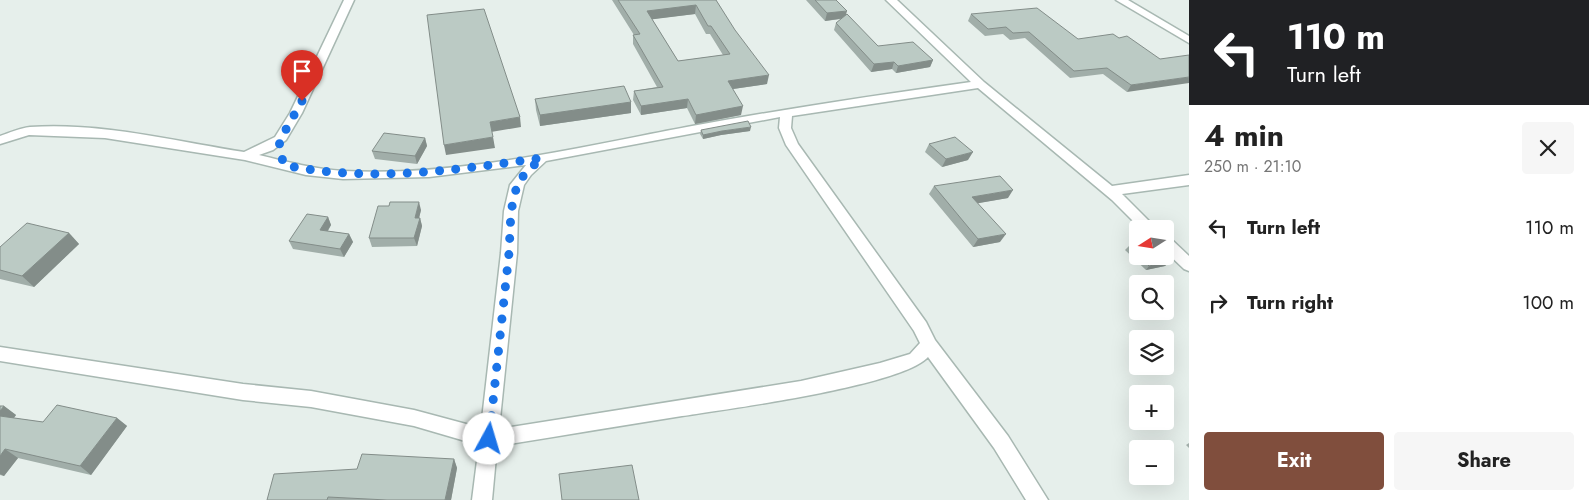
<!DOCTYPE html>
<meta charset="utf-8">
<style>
:root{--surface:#fff;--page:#f6f6f6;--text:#222;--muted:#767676;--accent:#804e3d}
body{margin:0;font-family:Jost,sans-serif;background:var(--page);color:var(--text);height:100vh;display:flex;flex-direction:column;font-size:19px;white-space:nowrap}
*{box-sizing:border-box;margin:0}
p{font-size:16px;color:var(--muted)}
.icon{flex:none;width:28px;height:28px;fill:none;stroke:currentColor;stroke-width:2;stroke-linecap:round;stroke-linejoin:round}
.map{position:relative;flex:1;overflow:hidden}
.details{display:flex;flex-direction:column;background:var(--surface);width:400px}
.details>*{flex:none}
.hud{background:#202124;color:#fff;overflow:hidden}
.needle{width:32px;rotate:258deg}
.buttons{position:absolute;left:1129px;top:220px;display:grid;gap:10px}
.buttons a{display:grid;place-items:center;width:45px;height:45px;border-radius:5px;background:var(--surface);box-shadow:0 5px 20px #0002;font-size:25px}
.pin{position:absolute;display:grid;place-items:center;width:42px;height:42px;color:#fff;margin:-51px -21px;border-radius:50% 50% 50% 0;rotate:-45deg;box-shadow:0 0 5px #0007}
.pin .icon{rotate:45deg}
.me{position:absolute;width:55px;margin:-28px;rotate:6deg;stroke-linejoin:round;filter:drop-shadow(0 0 4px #0008)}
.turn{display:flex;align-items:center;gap:18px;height:105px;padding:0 15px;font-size:22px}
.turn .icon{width:65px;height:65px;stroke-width:2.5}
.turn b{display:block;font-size:35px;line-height:42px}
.round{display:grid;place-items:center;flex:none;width:52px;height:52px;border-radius:5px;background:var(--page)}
.head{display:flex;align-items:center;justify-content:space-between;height:85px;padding:0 15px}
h1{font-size:30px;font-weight:700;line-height:38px}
.button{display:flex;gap:10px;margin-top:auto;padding:10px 15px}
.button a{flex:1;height:58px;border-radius:5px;background:var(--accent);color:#fff;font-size:20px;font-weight:700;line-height:58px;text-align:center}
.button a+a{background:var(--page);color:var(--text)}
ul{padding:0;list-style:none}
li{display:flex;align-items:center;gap:15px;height:75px;padding:0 15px}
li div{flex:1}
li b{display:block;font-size:19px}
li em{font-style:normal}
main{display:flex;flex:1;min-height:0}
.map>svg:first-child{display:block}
</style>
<main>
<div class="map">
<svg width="1189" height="500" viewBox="0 0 1189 500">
<rect width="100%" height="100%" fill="#e6efeb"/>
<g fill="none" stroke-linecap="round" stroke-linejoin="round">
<g stroke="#a8b8b2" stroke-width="3">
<g id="minor">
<path d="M 344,0 L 354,0 L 302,113 L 286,140 L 273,150 L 259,155 C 287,162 315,169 344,171 C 459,177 579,147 692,126 C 784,109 878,95 971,82 L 886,0 L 897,0 L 984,82 L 1112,186 L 1189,175 L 1189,185 L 1122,194 L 1157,229 L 1141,229 L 1112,200 L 978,88 L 792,116 L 791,128 L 798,144 L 926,322 L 935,340 L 1008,436 L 1048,500 L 1026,500 L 994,448 L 928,357 C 902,386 727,409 682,416 C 620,426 559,436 497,446 L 492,500 L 472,500 L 479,445 L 414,426 L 311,407 L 243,400 L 0,361 L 0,347 L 243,384 L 311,391 L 414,410 L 481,428 L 501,253 L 504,211 L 510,185 L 526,165 L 429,177 L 343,179 L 306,175 L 245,160 L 105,138 L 29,135 L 0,144 L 0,136 C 9,133 20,128 30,127 C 100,122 174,141 244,152 L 275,137 L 290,113 ZM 780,117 L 779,128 L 786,145 L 914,331 L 920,343 L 910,354 L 880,363 L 801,381 L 499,429 L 517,253 L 518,211 L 524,185 L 531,175 L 546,161 Z"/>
<path d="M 1116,0 L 1128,0 L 1189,36 L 1189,43 Z"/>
<path d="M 1165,237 L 1170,238 L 1189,256 L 1189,271 L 1184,269 L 1165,251 Z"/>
</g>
</g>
<use href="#minor" fill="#fff" fill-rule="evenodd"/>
</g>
<g fill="#a1aea9" fill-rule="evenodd">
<path d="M 612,0 L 716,0 L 767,84 L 733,89 L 741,115 L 695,124 L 687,108 L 641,115 L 633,100 L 634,91 L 657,87 L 633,44 L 633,35 L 634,35 ZM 695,14 L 706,34 L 710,34 L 723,55 L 678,61 L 652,19 Z"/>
<path d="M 806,0 L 836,0 L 846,15 L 878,46 L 933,60 L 930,67 L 896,73 L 892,69 L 871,72 L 834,30 L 836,23 L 841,19 L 825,21 Z"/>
<path d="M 971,14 L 1078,39 L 1119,38 L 1160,59 L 1127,92 L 1103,74 L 1070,78 L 1025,38 L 1010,40 L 1003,34 L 985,36 L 968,21 Z"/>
<path d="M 535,99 L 631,102 L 631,113 L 540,126 L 536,110 Z"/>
<path d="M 701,130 L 750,131 L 721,135 L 703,139 L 700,134 Z"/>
<path d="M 425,138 L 427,146 L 417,164 L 375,159 L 372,151 Z"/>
<path d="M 929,144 L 968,160 L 942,167 L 925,152 Z"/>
<path d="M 934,186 L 1008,198 L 978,203 L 1000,242 L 973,247 L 929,194 Z"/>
<path d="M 421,210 L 419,218 L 420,218 L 422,226 L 417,246 L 372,247 L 369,238 Z"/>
<path d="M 328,217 L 331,225 L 328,231 L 349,234 L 353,242 L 344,257 L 293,249 L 289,241 Z"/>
<path d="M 69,233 L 79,244 L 34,287 L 0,279 L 0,247 Z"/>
<path d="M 1138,244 L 1138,256 L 1163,256 L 1169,262 L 1165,266 L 1146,270 L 1125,250 L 1129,246 Z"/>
<path d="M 0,406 L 4,406 L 16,415 L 14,418 L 43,422 L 117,418 L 127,426 L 91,475 L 18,458 L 4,476 L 0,475 Z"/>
<path d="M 1189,443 L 1189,448 L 1186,445 Z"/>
<path d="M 454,459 L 457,468 L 451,500 L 267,500 L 357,469 Z"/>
</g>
<g fill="#838d89">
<path d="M 696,5 L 695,14 L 647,20 L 647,11 Z"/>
<path d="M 847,11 L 845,18 L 825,21 L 827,13 Z"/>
<path d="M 933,60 L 930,67 L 896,73 L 898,66 Z"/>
<path d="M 894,62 L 892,69 L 871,72 L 874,64 Z"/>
<path d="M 769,75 L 767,84 L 726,90 L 728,81 Z"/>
<path d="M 1189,77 L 1189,83 L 1127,92 L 1131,85 Z"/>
<path d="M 688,99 L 687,108 L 641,115 L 641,106 Z"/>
<path d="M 631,102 L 631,113 L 540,126 L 540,115 Z"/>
<path d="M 743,106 L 741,115 L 695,124 L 696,115 Z"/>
<path d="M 520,117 L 521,127 L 491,132 L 490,122 Z"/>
<path d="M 751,127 L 750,131 L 721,135 L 703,139 L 703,135 L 722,131 Z"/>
<path d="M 493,137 L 495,148 L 446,155 L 444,145 Z"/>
<path d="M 425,138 L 427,146 L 417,164 L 415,156 Z"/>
<path d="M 973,152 L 968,160 L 942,167 L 946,159 Z"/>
<path d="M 1013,190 L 1008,198 L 968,205 L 972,197 Z"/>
<path d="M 419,202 L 421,210 L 417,226 L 415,218 Z"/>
<path d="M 328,217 L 331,225 L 323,238 L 320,230 Z"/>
<path d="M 420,218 L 422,226 L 417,246 L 414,238 Z"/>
<path d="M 69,233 L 79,244 L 34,287 L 22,276 Z"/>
<path d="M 349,234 L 353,242 L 344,257 L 340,249 Z"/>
<path d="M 1006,234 L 1000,242 L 973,247 L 978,239 Z"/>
<path d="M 1169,262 L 1165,266 L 1146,270 L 1149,266 Z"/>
<path d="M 4,406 L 16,415 L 9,424 L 0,417 L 0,411 Z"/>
<path d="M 117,418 L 127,426 L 91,475 L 80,466 Z"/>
<path d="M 5,449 L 18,458 L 4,476 L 0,474 L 0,456 Z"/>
<path d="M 454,459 L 457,468 L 451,500 L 445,500 Z"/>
</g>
<g fill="#bbcac4" stroke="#838d89" fill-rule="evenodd">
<path d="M 618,0 L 716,0 L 735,30 L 769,75 L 728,81 L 743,106 L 696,115 L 688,99 L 641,106 L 634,91 L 663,87 L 633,35 L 640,34 ZM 696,5 L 708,26 L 711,26 L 730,54 L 678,61 L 647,11 Z"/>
<path d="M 815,0 L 836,0 L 847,11 L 827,13 Z"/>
<path d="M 1037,8 L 1078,39 L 1113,34 L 1119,38 L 1127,36 L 1160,59 L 1189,55 L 1189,77 L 1131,85 L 1107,68 L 1074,71 L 1029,32 L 1013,33 L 1006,27 L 988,29 L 971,14 Z"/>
<path d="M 484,9 L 520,117 L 490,122 L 493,137 L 444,145 L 427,15 Z"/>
<path d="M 847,14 L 878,46 L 913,42 L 933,60 L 898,66 L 894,62 L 874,64 L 836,23 Z"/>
<path d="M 624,86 L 631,102 L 540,115 L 535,99 Z"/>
<path d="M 748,121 L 751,127 L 722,131 L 703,135 L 701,130 Z"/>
<path d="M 384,133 L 425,138 L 415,156 L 372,151 Z"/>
<path d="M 955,137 L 973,152 L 946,159 L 929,144 Z"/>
<path d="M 1000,176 L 1013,190 L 972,197 L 1006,234 L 978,239 L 934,186 Z"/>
<path d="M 390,202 L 419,202 L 415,218 L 420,218 L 414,238 L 369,238 L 378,206 L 389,206 Z"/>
<path d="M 307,214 L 328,217 L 320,230 L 349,234 L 340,249 L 289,241 Z"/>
<path d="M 27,223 L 69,233 L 22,276 L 0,270 L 0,247 Z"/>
<path d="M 1138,244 L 1138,254 L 1129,246 Z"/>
<path d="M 1139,256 L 1163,256 L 1169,262 L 1149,266 Z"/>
<path d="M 57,405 L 117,418 L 80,466 L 5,449 L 0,456 L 0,416 L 43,422 Z"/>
<path d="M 0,406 L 4,406 L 0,411 Z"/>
<path d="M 362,454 L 454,459 L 445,500 L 387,500 L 328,497 L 327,500 L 267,500 L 274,474 L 357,469 Z"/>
<path d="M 632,465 L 639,500 L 562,500 L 559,474 Z"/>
</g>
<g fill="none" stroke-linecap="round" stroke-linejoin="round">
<path stroke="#1a73e8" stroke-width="9" stroke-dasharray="0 16.2" d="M 302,101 L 280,140 L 279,148 L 284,165 C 370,183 456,170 542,158 L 526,172 L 517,185 L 511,211 L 509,253 L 489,439"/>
</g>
</svg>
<div class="buttons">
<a><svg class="needle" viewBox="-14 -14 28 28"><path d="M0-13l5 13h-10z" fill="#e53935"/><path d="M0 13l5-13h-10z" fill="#767676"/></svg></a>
<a><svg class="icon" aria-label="search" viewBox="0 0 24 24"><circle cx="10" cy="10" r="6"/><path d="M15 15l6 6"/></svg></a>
<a><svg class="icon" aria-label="layers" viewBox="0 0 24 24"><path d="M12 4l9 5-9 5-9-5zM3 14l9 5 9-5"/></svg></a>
<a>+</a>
<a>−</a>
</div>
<div class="pin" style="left:302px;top:101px;background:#d93025"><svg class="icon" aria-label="arrive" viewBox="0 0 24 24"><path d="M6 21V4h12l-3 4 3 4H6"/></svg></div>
<svg class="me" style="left:489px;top:439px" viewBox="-20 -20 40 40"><circle r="19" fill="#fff"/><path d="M0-13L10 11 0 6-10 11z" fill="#1a73e8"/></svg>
</div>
<section class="details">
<div class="hud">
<div class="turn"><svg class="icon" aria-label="left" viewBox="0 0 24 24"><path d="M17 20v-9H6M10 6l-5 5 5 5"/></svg><div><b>110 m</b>Turn left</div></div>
</div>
<div class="head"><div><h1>4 min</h1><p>250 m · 21:10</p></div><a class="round"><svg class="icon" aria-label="close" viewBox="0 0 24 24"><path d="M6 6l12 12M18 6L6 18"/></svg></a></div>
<ul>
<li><svg class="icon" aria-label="left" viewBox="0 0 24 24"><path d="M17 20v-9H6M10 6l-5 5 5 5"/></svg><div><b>Turn left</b></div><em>110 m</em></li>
<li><svg class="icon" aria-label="right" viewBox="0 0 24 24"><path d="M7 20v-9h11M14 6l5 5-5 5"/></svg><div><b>Turn right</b></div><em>100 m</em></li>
</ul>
<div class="button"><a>Exit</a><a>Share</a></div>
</section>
</main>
